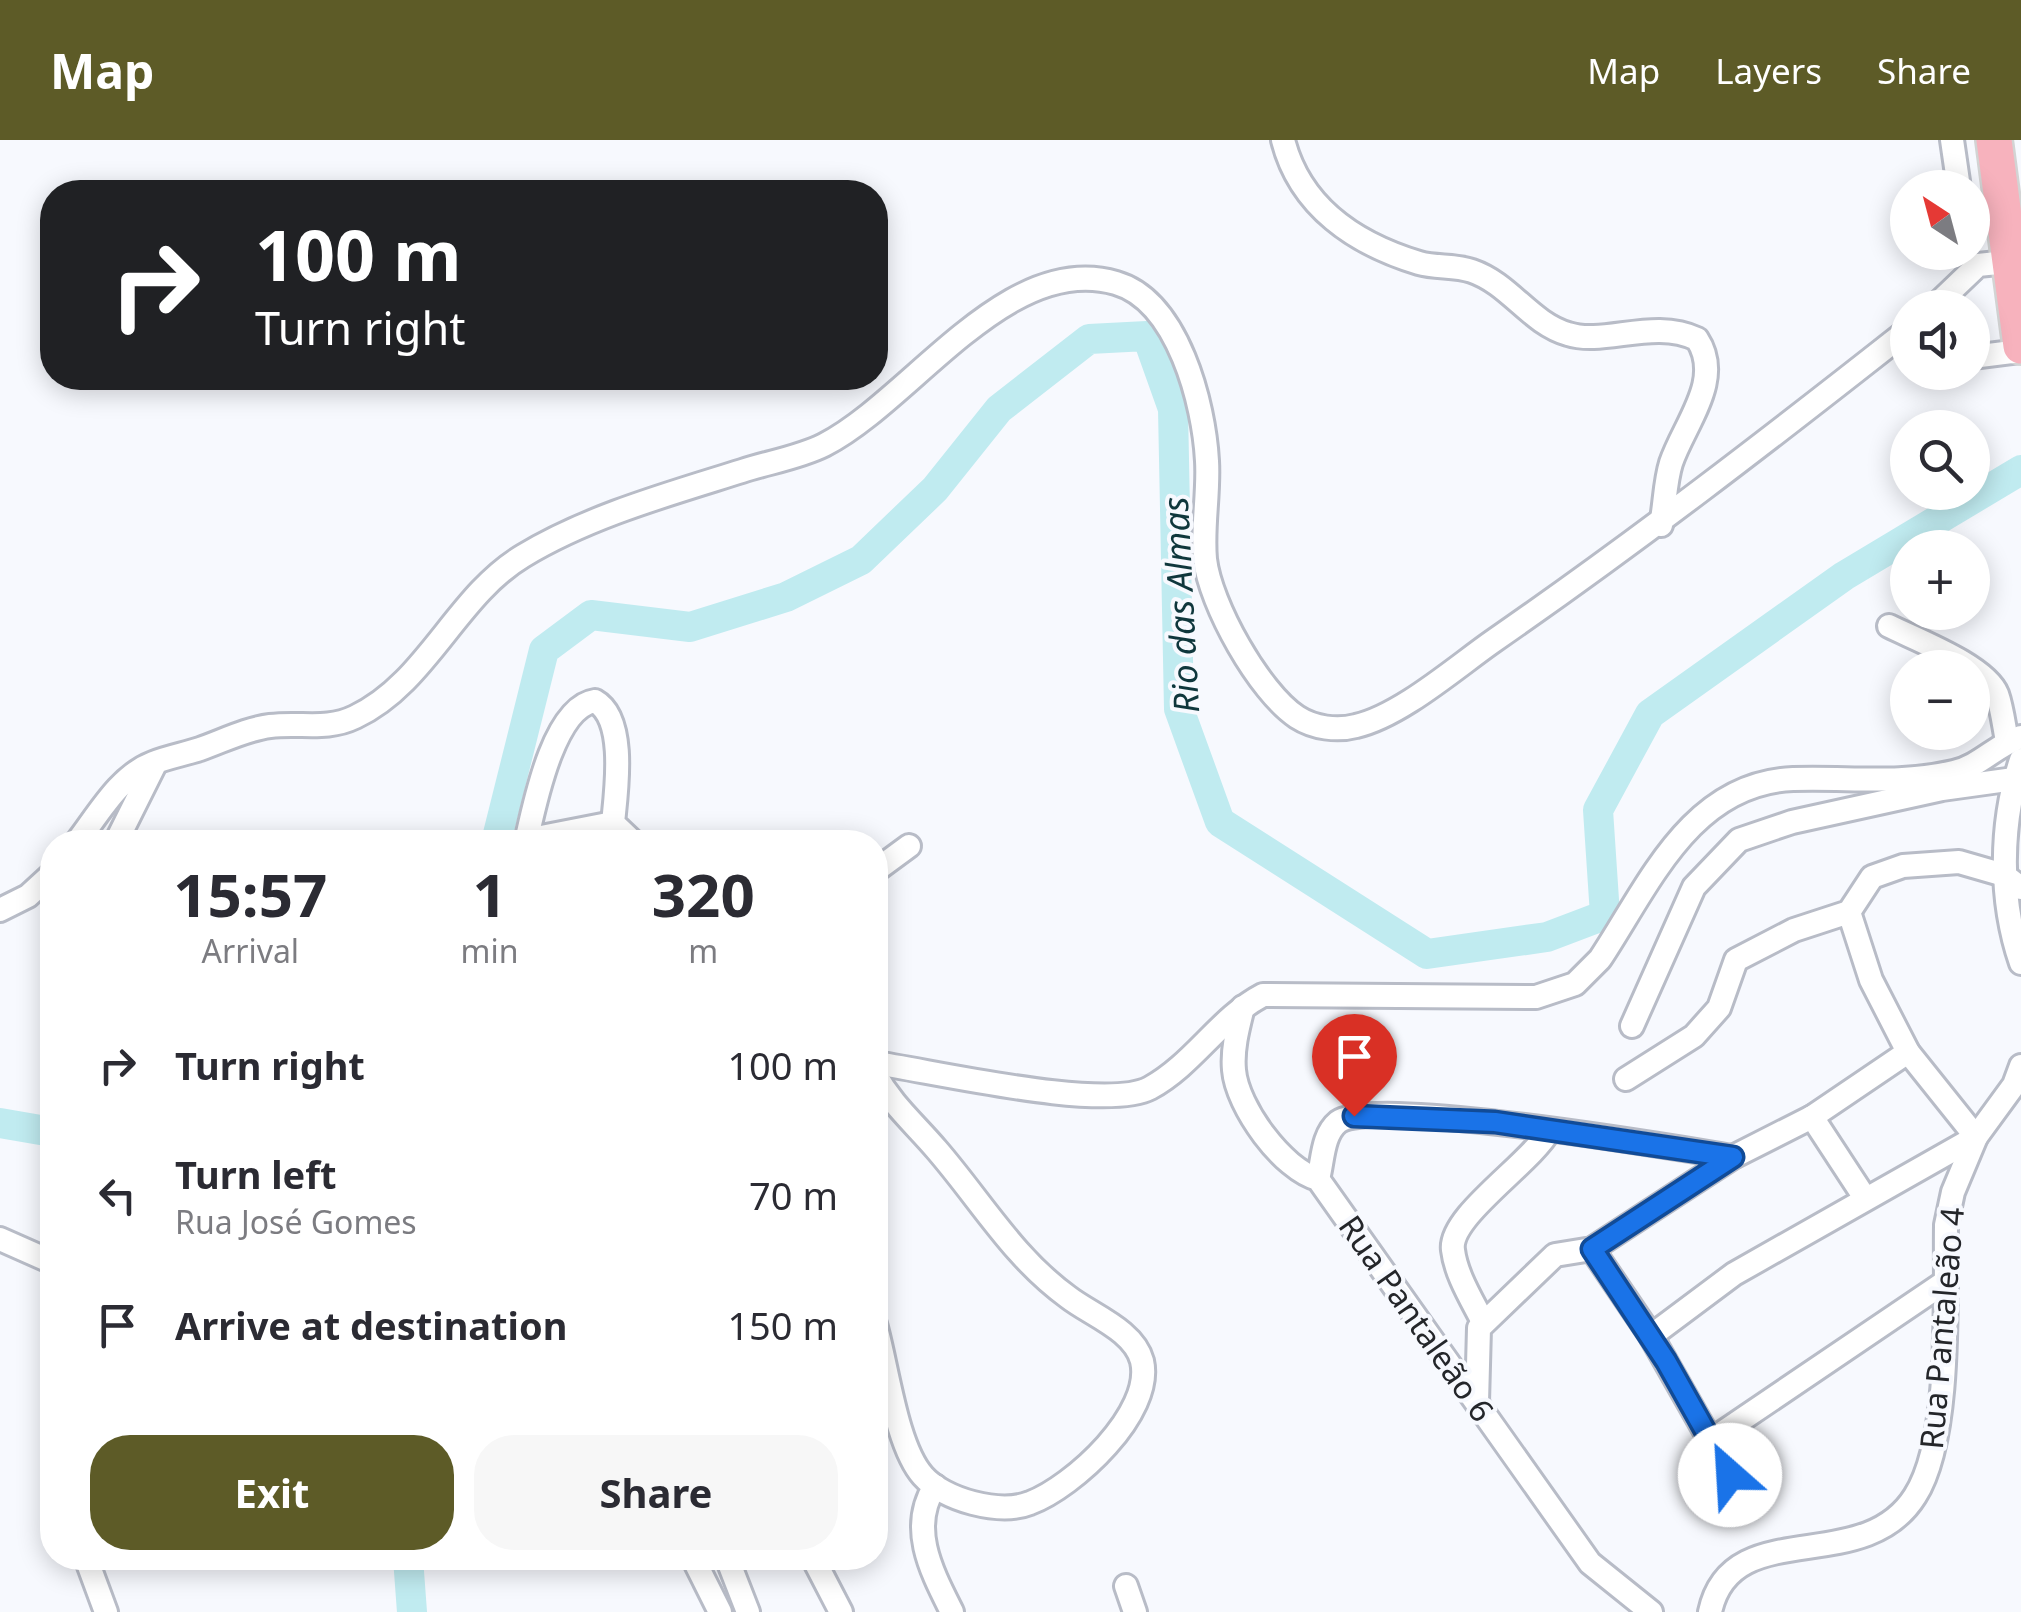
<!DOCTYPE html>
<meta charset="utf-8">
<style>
:root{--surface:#fff;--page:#f7f7f7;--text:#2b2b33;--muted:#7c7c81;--accent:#5d5b27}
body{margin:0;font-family:"Noto Sans",sans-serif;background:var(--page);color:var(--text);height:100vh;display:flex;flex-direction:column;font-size:38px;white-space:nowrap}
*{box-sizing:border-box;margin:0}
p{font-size:32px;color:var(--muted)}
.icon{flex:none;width:55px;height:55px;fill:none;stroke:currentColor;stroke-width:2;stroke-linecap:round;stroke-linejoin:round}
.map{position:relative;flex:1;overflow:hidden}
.side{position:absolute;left:40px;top:690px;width:848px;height:740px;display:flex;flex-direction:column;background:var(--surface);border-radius:40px;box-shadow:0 5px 25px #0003}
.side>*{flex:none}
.hud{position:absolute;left:40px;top:40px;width:848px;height:210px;border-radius:40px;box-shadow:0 5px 25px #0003;background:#202124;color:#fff;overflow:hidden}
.needle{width:65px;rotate:324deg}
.fabs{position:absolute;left:1890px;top:30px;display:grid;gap:20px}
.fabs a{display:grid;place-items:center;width:100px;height:100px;border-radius:50%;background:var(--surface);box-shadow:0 5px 25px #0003;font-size:50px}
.pin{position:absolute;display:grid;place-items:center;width:85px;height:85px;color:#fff;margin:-102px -42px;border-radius:50% 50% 50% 0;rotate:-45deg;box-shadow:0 0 10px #0007}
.pin .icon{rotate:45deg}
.me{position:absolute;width:110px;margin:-55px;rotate:334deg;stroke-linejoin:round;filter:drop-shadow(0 0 8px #0008)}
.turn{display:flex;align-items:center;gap:35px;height:210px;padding:0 50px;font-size:45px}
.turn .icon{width:130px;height:130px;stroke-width:2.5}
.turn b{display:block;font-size:70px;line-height:85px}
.eta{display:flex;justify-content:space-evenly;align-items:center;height:170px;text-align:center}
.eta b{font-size:60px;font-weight:700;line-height:70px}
.cta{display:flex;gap:20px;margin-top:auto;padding:20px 50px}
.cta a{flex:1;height:115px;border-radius:40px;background:var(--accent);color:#fff;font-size:40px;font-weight:700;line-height:115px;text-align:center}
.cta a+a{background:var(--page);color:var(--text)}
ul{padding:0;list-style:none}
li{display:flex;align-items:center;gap:30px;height:130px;padding:0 50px}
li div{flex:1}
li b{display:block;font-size:38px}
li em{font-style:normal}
header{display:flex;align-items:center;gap:60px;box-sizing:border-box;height:140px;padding:0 50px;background:var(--accent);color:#fff}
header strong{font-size:48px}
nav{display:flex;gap:55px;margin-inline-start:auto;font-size:35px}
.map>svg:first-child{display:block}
</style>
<header>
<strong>Map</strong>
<nav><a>Map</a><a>Layers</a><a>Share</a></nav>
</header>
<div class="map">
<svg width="2021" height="1472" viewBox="0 0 2021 1472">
<rect width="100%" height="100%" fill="#f7f9fe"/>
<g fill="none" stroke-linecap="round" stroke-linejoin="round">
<g stroke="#c0ebf0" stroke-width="30">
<path d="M 496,702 L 544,510 L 591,475 L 690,487 L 786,457 L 861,420 L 935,349 L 999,269 L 1089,199 L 1147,196 L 1173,269 L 1179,569 L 1220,682 L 1427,814 L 1547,797 L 1605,775 L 1598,670 L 1650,574 L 1844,436 L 2021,330"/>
<path d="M 0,983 L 52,992"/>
<path d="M 408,1418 L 412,1472"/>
</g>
<g stroke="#b8bcc7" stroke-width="28">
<g id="minor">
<path d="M 1283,0 C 1300,67 1356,104 1419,123 C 1436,128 1455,125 1472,131 C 1510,144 1530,183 1568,194 C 1604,206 1654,178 1697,199 C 1724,240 1684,284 1671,323 C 1665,342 1665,365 1661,385"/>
<path d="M 1952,0 L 1959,48"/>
<path d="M 1933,168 L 1978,125 L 2007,122"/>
<path d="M 1972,217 L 2021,211"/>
<path d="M 1889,486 C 1917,500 1986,526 1997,554 C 2002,568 2004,586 2007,601"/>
<path d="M 2021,620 C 2000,683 1999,759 2021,823"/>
<path d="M 526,700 L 613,683"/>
<path d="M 77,702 C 98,675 119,636 153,623 C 168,617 185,614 200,609 C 223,601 246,589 270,586 C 301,582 326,591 355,577 C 427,543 456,456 523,416 C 589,376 669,354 742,331 C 769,322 798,318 824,305 C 912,260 1007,111 1116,143 C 1178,161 1204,264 1207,321 C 1209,353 1202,387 1205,419 C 1210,464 1259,552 1297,577 C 1314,588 1337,591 1356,586 C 1400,576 1455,528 1492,502 C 1635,403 1771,298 1908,190"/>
<path d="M 116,702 L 155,624"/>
<path d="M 526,702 C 534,667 553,567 595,561 C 627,579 616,652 613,683 L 633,702"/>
<path d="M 875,731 L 909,706"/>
<path d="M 0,770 L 28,756 L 52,734"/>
<path d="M 1243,867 C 1238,887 1232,909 1234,930 C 1237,967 1283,1030 1318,1039 L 1590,1423 L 1651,1472"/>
<path d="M 1632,886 L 1694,747 L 1739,700 L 1792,682 L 1942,649 L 2014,639"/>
<path d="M 875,923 C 932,931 1105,972 1150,948 C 1194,924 1219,878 1263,855 L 1536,857 L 1575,844 L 1600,819 C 1648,747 1690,643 1793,639 C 1849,637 1898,645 1954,632 C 1980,626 1996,605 2021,597"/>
<path d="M 875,934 C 892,965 914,983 937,1010 C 981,1061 1013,1117 1068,1157 C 1091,1175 1134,1190 1142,1221 C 1154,1273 1073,1347 1030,1363 C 1000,1375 944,1360 923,1336 C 896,1306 887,1225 875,1184"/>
<path d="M 1626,939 L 1694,896 L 1719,868 L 1736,820 L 1794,790 L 1849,772 L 1872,737 L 1903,726 L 1959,722 L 2004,735 L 2021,748"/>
<path d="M 1812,977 L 1865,1058"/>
<path d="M 1318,1039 C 1323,1021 1322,995 1338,982 C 1373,956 1676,1008 1733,1017"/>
<path d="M 0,1099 L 52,1122"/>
<path d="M 1592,1109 L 1651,1196 L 1730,1335"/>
<path d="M 1483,1182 C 1472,1160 1456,1135 1453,1110 C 1448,1077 1529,1025 1549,991"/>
<path d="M 1651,1196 L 1734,1134 L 1976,997 L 2014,945 L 2021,926"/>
<path d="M 1477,1262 L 1479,1188 L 1555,1115 L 1592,1109 L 1733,1017 L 1812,977 L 1908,912"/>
<path d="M 1713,1299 L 1945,1142"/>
<path d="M 935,1346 C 908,1388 932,1432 952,1472"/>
<path d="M 86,1418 L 106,1472"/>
<path d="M 693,1418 L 720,1472"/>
<path d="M 727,1418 L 748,1472"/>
<path d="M 813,1418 L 841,1472"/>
<path d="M 1126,1446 L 1135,1472"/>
<path d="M 1710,1472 C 1731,1373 1863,1439 1915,1356 C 1952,1299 1945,1155 1946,1085 L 1953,1052 L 1976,997 L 1908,912 L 1871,840 L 1849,772"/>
</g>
</g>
<g stroke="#d3d4d4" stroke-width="40">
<path id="highway" d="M 1994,0 L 2021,206"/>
</g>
<use href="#minor" stroke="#fff" stroke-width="22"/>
<use href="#highway" stroke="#f7b2bd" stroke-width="35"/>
</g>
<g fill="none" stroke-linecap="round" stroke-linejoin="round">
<g stroke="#114b97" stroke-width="25">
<path id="route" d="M 1354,976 L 1495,982 L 1733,1017 L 1592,1109 L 1666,1221 L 1730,1335"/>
</g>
<use href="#route" stroke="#1a73e8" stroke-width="18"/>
</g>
<g text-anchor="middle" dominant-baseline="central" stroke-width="8" stroke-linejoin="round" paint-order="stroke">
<g font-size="32" fill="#24262a" stroke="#f7f9fe">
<text transform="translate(1417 1178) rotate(55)">Rua Pantaleão 6</text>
<text transform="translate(1941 1188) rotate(-85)">Rua Pantaleão 4</text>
</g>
<g font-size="35" font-style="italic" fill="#0f373c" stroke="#f7f9fe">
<text transform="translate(1180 465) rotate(-93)">Rio das Almas</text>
</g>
</g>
</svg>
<div class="fabs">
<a><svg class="needle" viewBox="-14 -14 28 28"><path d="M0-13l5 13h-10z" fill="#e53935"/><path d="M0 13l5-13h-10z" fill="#7c7c81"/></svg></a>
<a><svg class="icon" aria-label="sound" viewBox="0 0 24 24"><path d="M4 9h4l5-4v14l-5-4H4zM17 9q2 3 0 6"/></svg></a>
<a><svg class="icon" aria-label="search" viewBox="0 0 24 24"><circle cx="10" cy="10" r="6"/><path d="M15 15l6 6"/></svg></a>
<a>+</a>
<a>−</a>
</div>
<div class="pin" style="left:1354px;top:976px;background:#d93025"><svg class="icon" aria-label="arrive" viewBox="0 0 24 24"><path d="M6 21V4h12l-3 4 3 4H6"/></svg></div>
<svg class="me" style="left:1730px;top:1335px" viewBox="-20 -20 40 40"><circle r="19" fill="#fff"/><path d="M0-13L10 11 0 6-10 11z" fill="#1a73e8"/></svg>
<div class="hud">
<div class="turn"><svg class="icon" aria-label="right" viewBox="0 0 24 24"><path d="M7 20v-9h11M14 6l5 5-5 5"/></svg><div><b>100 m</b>Turn right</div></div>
</div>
<section class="side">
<div class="eta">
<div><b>15:57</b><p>Arrival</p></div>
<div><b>1</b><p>min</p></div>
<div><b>320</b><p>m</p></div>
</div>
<ul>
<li><svg class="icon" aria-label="right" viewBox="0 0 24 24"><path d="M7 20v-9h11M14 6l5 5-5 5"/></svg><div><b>Turn right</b></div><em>100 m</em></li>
<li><svg class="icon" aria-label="left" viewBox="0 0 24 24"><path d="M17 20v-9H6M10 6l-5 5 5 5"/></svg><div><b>Turn left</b><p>Rua José Gomes</p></div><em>70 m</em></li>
<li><svg class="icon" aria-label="arrive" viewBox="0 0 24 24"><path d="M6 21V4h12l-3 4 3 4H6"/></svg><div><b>Arrive at destination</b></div><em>150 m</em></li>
</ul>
<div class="cta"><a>Exit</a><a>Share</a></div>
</section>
</div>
